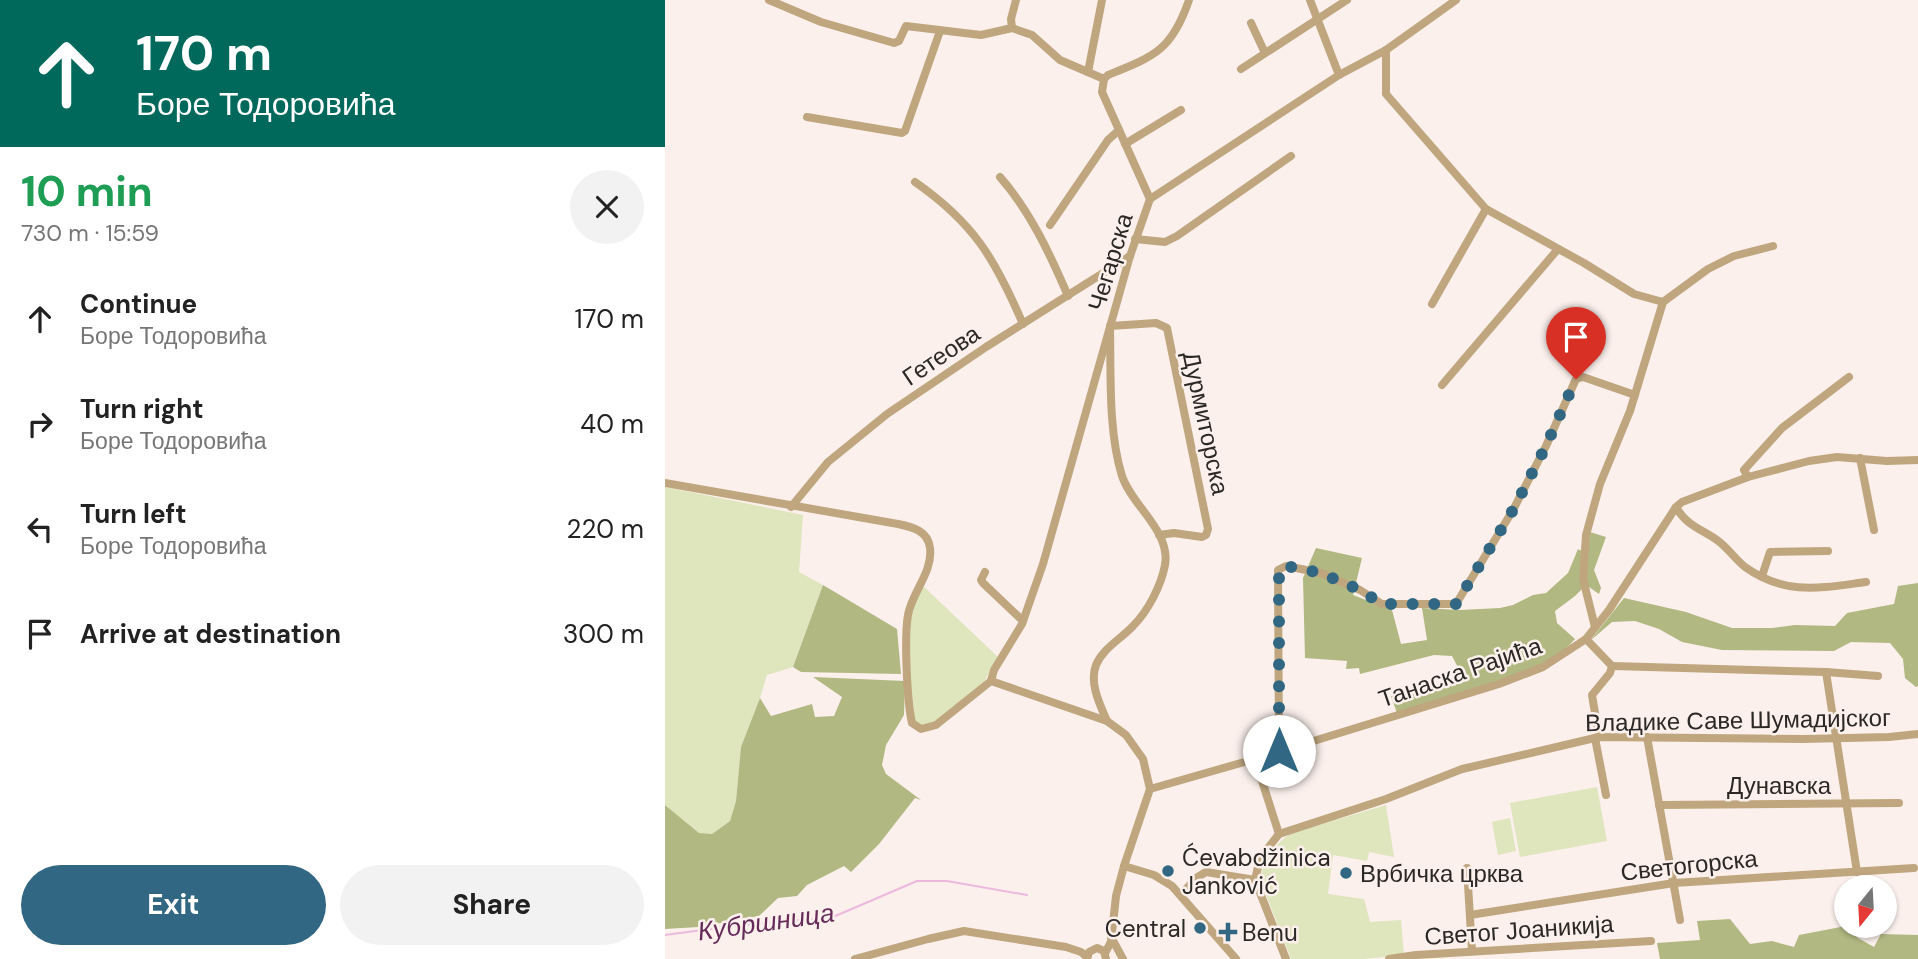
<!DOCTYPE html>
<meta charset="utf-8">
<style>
:root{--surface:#fff;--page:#f2f2f2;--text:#222;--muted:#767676;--accent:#316782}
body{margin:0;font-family:"DM Sans",sans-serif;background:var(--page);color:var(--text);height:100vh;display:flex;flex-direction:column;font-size:26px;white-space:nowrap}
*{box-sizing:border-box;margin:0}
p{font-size:23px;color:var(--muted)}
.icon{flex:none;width:38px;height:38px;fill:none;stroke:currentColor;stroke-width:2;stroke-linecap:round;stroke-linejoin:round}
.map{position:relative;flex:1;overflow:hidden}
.panel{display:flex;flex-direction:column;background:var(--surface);width:665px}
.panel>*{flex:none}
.hud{background:#00695c;color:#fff;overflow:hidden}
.needle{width:46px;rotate:198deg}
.tools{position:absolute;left:1169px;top:875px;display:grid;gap:14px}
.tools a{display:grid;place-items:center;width:63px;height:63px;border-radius:50%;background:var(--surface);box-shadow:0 2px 5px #0004;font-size:35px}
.pin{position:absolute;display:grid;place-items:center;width:60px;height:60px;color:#fff;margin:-72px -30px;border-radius:50% 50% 50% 0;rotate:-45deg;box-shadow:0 0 7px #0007}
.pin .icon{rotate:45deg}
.me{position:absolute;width:77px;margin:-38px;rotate:0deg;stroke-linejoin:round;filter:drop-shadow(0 0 5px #0008)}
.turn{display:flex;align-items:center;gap:24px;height:147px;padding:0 21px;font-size:32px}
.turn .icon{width:91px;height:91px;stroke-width:2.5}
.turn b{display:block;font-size:49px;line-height:60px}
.round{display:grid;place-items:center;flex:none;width:74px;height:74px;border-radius:37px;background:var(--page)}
.summary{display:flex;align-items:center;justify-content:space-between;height:119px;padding:0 21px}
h1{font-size:42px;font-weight:700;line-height:52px;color:#1e9e55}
.cta{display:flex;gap:14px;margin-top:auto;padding:14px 21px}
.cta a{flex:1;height:80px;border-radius:42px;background:var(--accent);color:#fff;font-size:28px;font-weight:700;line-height:80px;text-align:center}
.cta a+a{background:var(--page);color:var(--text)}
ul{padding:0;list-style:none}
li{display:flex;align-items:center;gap:21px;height:105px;padding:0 21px}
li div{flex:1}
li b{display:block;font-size:26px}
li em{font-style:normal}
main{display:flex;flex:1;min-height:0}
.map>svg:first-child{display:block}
</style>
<main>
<section class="panel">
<div class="hud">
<div class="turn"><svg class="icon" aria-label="ahead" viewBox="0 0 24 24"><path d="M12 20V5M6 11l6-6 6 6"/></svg><div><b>170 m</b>Боре Тодоровића</div></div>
</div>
<div class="summary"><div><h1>10 min</h1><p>730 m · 15:59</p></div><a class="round"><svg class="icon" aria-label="close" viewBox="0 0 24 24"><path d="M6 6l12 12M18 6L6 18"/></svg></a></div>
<ul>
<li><svg class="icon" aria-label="ahead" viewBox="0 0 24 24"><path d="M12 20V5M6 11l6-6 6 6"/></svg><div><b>Continue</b><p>Боре Тодоровића</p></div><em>170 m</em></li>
<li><svg class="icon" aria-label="right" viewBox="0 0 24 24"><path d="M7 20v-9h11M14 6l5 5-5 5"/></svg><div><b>Turn right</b><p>Боре Тодоровића</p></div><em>40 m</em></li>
<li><svg class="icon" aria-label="left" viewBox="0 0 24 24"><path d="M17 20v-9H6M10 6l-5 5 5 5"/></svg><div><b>Turn left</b><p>Боре Тодоровића</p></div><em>220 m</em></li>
<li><svg class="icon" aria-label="arrive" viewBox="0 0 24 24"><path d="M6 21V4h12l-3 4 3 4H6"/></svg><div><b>Arrive at destination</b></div><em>300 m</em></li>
</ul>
<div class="cta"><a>Exit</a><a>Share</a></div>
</section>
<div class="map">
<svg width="1253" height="959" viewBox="0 0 1253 959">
<rect width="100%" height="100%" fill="#fbf0ec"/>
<g fill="#dfe5bc">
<path d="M 0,487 L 138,515 L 134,572 L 158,585 L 128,667 L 102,675 L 95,698 L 76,747 L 71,801 L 65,821 L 47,834 L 34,833 L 0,805 Z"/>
<path d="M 257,585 L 333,657 L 319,682 L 263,727 L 250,723 L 247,716 L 243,631 L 248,608 Z"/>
<path d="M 932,787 L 942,841 L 855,857 L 845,803 Z"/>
<path d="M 721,805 L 729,857 L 704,852 L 702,861 L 668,855 L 663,894 L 699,899 L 705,922 L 736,920 L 739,955 L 699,959 L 626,959 L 595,879 C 598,861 611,842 627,833 Z"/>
<path d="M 845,818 L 851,851 L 833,855 L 827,822 Z"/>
</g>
<g fill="#b1b881">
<path d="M 925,532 L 941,537 L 929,570 L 936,588 L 934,594 L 921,585 L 910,596 L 890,611 L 892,623 L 910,639 C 872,683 786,697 732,713 L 726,696 L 751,686 C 769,693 782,687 800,681 L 787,656 L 769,655 L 695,674 L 694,668 L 681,669 L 682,661 L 640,658 L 638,578 L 651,548 L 697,558 L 688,595 L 727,610 L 736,644 L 762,640 L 757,608 L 795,610 L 835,608 L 848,605 L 868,595 L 881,593 L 903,573 L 913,549 L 923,555 Z"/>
<path d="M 1253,583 L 1253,686 L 1251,687 L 1240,678 L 1238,659 L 1225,643 L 1186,642 L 1169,651 L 1057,650 L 1017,642 L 994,629 L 970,621 L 947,622 L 925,641 L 959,598 L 1021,612 L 1067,628 L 1107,628 L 1130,625 L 1170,626 L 1182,613 L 1229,604 L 1233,586 Z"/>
<path d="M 158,585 L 232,629 L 236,674 L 136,672 L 128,667 Z"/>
<path d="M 148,677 L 240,681 L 239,715 L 221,745 L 217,765 L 221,774 L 256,800 L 250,798 L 214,844 L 186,872 L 179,866 L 142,885 L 132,896 L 113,898 L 94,916 L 34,927 L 0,929 L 0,805 L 34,833 L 47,834 L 65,821 L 71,801 L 76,747 L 95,698 L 106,716 L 147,704 L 150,717 L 169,716 L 177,697 Z"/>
<path d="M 1065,919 L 1085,944 L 1107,941 L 1129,947 L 1134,935 L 1181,926 L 1193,938 L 1209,947 L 1216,934 L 1253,935 L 1253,959 L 995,959 L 992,943 L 1035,940 L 1032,921 Z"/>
</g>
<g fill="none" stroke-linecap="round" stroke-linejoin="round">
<path stroke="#ecb9de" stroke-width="2" d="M 0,935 L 67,926 L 168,917 L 252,881 L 282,881 L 362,895"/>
<g stroke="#bfa67f" stroke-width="8">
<path d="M 104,0 L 156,22 L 229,43 L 234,41 L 241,26 L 316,35 L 347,28 L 367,35 L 395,60 L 439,79"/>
<path d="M 645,0 L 674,75"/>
<path d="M 586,23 L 600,53"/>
<path d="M 347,28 L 346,19 L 351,0"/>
<path d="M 721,50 L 721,94 L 821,209 L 919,263 L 969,294 L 998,302"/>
<path d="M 576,69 L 682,0"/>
<path d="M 423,72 L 437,0"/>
<path d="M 439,79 L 437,92 L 485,199"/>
<path d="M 439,79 L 443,75 C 490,56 507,50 524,0"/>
<path d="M 142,117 L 237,133 L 240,131 L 275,31"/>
<path d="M 460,144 L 516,110"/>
<path d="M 335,177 C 365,211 385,254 403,296"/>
<path d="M 250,182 C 309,223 330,259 358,324"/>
<path d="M 385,225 L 443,140 L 454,130"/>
<path d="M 470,239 L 500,242 L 512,236 L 626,156"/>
<path d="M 767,304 L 821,209"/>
<path d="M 777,385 L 893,249"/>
<path d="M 1195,458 L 1209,530"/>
<path d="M 1083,477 L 1079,470 L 1117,428 L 1184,377"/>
<path d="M 0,483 L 233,524 C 248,527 263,531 265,548 C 268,572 247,592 243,615 C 239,637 242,701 247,723 L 256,729 L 271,725 L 326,681"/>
<path d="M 126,507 L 163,462 L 222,414 L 321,347 L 465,256"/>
<path d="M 1011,507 C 1021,525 1036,529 1052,540 C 1063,548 1070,559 1080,567 C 1121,596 1155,588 1201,582"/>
<path d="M 320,572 L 316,580 L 318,583 L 358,621"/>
<path d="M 1097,576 L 1105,552 L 1163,551"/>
<path d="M 930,627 L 918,579 L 921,535 L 935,484 L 965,411 L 998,302 L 1043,269 L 1069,256 L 1108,246"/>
<path d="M 921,639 L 947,666 L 945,673 L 927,695 L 934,737"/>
<path d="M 947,666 L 1161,672 L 1213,676"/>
<path d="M 1161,672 L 1192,872"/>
<path d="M 326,681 L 329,670 L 357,624 L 378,564 L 465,256 L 485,199 L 674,75 L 721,50 L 791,0"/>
<path d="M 326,681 L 442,721 L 461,735 L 478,759 L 485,789 L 459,866 L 451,896 L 446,942 L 440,953"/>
<path d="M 442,721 C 435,705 424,683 431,665 C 438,648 456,639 468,626 C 483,611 496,586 500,565 C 506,531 467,506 457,476 C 443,431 446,373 445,326 L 491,323 L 502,328 L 543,529 L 541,535 L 537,537 L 509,533 L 494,535"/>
<path d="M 982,737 L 1015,920"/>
<path d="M 930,738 L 941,795"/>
<path d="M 614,751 L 613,570 L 621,566 L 656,573 L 695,590 L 717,604 L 791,604 L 848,510 L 881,446 L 911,379 L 918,377 L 970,395"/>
<path d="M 590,759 L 614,834 L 595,858 L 590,880 L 621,959"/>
<path d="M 485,789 L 590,759 L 834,684 L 878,667 L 921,639 L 944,610 L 1011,507 L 1017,502 L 1083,477 L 1144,461 L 1172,457 L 1222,461 L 1253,460"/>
<path d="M 994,805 L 1234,803"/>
<path d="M 614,834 L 721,799 L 797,769 L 934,737 L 1138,739 L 1224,737 L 1253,734"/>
<path d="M 459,866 L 489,875 L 507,886 L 571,959"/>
<path d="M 802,868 L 807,951"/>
<path d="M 516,895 L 531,878 L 541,872 L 590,880"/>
<path d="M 805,915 L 1009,883 L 1249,868"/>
<path d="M 446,937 L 458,959"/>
<path d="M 190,959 L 263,939 L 299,931 L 401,947 L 416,952 L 422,957"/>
<path d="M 422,959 L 424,952 L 432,948 L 439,951 L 441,959"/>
<path d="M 724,959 L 751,955 L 986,941"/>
</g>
</g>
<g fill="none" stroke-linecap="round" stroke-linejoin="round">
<path stroke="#316782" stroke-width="12" stroke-dasharray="0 21.6" d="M 614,751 L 614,570 L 621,566 L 656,573 L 695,590 L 717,604 L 791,604 L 848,510 L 881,446 L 911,379"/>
</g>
<g fill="#316782" stroke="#fbf0ec" stroke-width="2.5">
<circle cx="503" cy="871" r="7"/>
<circle cx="681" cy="873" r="7"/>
<circle cx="535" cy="928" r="7"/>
<path d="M559.5 921.5h7v7h7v7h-7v7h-7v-7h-7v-7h7z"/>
</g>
<g text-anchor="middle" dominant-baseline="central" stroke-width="5" stroke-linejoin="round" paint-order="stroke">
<g font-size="24" fill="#2b2826" stroke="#fbf0ec">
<text transform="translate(445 262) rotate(-73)">Чегарска</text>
<text transform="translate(276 355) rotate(-34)">Гетеова</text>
<text transform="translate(541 423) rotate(78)">Дурмиторска</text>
<text transform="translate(795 672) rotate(-19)">Танаска Рајића</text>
<text transform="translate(1073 720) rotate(-1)">Владике Саве Шумадијског</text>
<text x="1114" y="785">Дунавска</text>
<text transform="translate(1024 865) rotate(-6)">Светогорска</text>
<text transform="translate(854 930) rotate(-4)">Светог Јоаникија</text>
</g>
<g font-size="24" fill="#2b2826" stroke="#fbf0ec" text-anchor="start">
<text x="517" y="857">Ćevabdžinica<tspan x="517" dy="28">Janković</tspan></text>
<text x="695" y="873">Врбичка црква</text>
<text x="521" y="928" text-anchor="end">Central</text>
<text x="577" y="932">Benu</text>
</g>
<g font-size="26" font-style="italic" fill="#662b59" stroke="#fbf0ec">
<text transform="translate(101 922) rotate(-8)">Кубршница</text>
</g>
</g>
</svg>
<div class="tools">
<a><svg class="needle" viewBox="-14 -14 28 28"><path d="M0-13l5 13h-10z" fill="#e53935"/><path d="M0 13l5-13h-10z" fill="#767676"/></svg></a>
</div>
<div class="pin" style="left:911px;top:379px;background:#d93025"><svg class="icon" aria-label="arrive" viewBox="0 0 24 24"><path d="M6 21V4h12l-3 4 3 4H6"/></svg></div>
<svg class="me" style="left:614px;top:751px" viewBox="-20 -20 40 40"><circle r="19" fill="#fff"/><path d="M0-13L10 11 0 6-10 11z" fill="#316782"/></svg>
</div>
</main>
